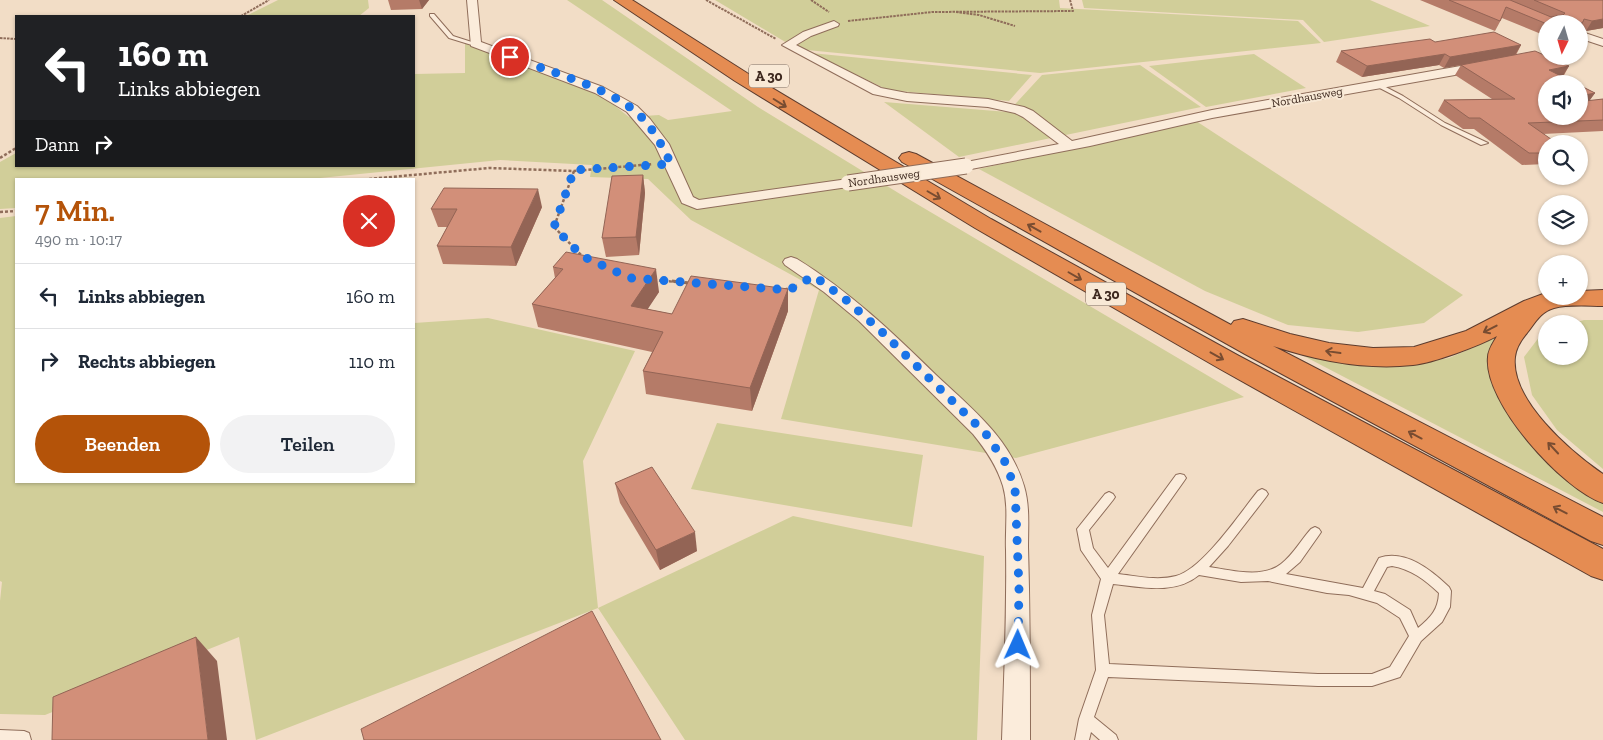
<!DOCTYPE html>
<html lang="de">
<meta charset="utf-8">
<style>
:root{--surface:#fff;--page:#f2f2f3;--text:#1f2937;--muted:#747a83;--line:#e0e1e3;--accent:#b45309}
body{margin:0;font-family:"Zilla Slab",serif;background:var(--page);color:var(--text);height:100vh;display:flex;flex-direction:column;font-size:19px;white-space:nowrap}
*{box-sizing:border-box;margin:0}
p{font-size:16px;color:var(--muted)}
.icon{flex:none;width:28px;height:28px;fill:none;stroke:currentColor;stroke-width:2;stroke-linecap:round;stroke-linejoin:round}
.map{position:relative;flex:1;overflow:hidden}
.side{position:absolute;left:15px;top:178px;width:400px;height:305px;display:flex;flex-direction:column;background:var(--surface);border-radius:0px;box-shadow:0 1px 4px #0004}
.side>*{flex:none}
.banner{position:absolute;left:15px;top:15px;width:400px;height:152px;border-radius:0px;box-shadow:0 1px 4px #0004;background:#202124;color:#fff;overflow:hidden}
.needle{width:32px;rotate:185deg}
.tools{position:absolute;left:1538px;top:15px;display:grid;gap:10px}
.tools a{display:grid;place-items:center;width:50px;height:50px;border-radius:50%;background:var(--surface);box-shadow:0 1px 4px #0004;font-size:25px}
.pin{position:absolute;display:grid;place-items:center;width:42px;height:42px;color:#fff;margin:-21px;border:2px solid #fff;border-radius:50%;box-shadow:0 1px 5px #0007}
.me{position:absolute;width:55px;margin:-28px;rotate:1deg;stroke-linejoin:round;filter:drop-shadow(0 0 4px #0008)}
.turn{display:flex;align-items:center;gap:18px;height:105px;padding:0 20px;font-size:22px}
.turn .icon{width:65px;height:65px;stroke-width:2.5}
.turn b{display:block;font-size:35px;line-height:42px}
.then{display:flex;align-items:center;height:48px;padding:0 20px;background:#0003;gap:10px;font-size:19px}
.round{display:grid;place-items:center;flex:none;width:52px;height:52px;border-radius:26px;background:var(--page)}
.summary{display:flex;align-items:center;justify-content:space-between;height:85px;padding:0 20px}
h1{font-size:30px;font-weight:600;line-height:38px;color:var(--accent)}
.primary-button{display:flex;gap:10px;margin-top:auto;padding:10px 20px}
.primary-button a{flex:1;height:58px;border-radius:30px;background:var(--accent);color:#fff;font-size:20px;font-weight:600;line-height:58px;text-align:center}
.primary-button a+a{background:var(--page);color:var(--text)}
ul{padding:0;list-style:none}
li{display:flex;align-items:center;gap:15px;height:65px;padding:0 20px;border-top:1px solid var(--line)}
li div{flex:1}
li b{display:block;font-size:19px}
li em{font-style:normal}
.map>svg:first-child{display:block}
</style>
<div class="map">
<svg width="1603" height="740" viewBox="0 0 1603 740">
<rect width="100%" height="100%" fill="#f2ddc6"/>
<g fill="#d1ce99">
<path d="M 278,0 L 368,0 L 369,8 L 359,16 L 246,16 Z"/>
<path d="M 567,0 L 602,0 L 758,107 L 905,197 L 1244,397 L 1016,458 L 781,419 L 819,290 L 691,220 L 648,179 L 590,177 L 592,165 L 500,160 L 310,179 L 16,179 L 16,208 L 0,209 L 0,162 L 16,153 L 16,166 L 414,166 L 414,74 L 465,73 L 465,43 L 604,97 L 629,117 L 659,115 L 668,120 L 732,111 Z"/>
<path d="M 715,0 L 1059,0 L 1060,8 L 1298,21 L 1321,43 L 1040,73 L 797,49 Z"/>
<path d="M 1082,0 L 1370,0 L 1430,26 L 1324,42 L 1303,20 L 1084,8 Z"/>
<path d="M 811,53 L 1032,75 L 1009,101 L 888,90 Z"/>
<path d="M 1254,54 L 1306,88 L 1206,107 L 1149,66 Z"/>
<path d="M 1140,65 L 1201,107 L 959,157 L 884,102 L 1008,112 L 1042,75 Z"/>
<path d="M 1196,121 L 1463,295 L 1424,323 L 1358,332 L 1288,325 L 1205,291 L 979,169 Z"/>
<path d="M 16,216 L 16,481 L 414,481 L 414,323 L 488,318 L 635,351 L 583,461 L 598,608 L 793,516 L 984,556 L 977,740 L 685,740 L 598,608 L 256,740 L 239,637 L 45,715 L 0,714 L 0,601 L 2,582 L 0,581 L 0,218 Z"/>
<path d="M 1584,320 L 1603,320 L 1603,469 L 1557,430 L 1532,395 L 1524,357 L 1543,332 L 1546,331 L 1546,356 L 1579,356 L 1579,324 L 1570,324 Z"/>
<path d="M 1495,338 L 1491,373 L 1603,498 L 1603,512 L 1298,353 L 1415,364 L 1449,358 Z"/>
<path d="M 717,423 L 923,455 L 912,527 L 691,489 Z"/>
</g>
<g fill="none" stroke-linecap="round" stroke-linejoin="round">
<g stroke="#8f6d5a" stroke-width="2">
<g id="service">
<path d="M 430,14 L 434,14 L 453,36 L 478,44 L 475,46 L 449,38 L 430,16 Z"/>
<path d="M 1374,83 L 1378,83 L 1403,96 L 1445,123 L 1488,143 L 1481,145 L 1441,125 L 1399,98 L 1374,85 Z"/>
<path d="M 1180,474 L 1184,475 L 1186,478 L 1184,481 L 1118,574 C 1137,576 1157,581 1176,576 C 1203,569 1240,513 1258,491 L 1262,489 L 1266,491 L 1268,494 L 1266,497 L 1228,546 L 1209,567 C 1231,570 1262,579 1281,564 C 1293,555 1301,540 1311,529 L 1315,527 L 1319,529 L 1321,532 L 1319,535 L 1300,562 L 1286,574 L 1363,588 L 1379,558 C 1405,549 1431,570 1449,587 L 1451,591 L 1450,607 L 1442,622 L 1421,641 L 1400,677 L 1372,686 L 1318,686 L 1108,677 L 1094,717 L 1116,735 L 1118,740 L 1100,740 L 1091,732 L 1089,740 L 1075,740 L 1079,719 L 1096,670 L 1092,615 L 1101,579 L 1081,550 L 1077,529 L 1105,494 L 1109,492 L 1113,494 L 1115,497 L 1113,500 L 1089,530 L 1093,548 L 1108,568 L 1176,475 ZM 1392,566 C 1411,569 1425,580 1439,593 C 1438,610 1431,617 1418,628 L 1410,610 L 1385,594 L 1374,591 L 1387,567 ZM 1199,575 L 1241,582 L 1268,581 L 1327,593 L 1349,595 L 1377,603 L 1400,618 L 1409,636 L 1390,667 L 1372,674 L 1318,674 L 1109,664 L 1104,615 L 1113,584 C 1142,587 1175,595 1199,575 Z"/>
<path d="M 0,730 L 24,731 L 29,733 L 31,740 L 0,740 Z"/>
</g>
</g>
<g stroke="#8f6d5a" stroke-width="2">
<g id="minor">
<path d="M 467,0 L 477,0 L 481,42 L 603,87 L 637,106 L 650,119 L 669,144 L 693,197 L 699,200 L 848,179 L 853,180 L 855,183 L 853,186 L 848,187 L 697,209 L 682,203 L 655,145 L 627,112 L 595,93 L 471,46 Z"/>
<path d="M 834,21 L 839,24 L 838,26 L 811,36 L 796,45 L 881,88 L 907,93 L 988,99 L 1024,107 L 1033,111 L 1072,141 L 1212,110 L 1483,62 L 1489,66 L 1483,70 L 1212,118 L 1090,146 L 966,170 L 961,169 L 959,166 L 961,163 L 1059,144 L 1023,117 L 1015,113 L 988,107 L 907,101 L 873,94 L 782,45 L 803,32 Z"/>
<path d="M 1579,31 L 1603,39 L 1603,46 L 1579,38 Z"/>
<path d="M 791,257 L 797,259 C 849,291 892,332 936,375 C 971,408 1010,438 1024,486 C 1030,506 1028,527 1028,547 C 1030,611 1030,675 1030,740 L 1002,740 C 1004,677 1007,614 1006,550 C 1005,529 1009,507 1003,486 C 997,466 986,450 973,434 L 859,321 L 824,292 L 785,265 L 783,262 L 785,259 Z"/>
</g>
</g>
<g stroke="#5d3c2e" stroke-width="2">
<g id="motorway">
<path d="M 614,0 L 632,0 L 747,73 L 991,219 L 1239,356 L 1603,549 L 1603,580 L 1591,576 L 1220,369 L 975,228 L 735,81 Z"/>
<path d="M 909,152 L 916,154 L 1231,325 L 1234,321 L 1243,319 L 1290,334 L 1329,343 L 1373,348 L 1414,347 L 1466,331 L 1524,301 L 1543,294 L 1546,294 L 1546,296 L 1579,296 L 1579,291 L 1603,290 L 1603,306 C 1588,306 1569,304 1554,308 C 1540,312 1535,323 1527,333 C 1521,340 1516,348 1515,357 C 1510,400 1571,452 1603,474 L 1603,503 C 1563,490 1483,402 1488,357 C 1488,350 1493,343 1497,336 C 1479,346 1433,363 1413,365 C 1366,370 1318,361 1273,346 L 1603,517 L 1603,545 L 1591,541 L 1245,354 L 902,162 L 899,158 L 902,154 Z"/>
</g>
</g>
<g stroke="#8f6d5a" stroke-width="2" stroke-dasharray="2.5 1" stroke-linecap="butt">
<path d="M 706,0 L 776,39"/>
<path d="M 811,0 L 829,12"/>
<path d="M 956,12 L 979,15 L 1015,26"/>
<path d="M 241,16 L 269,0"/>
<path d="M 848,21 L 932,12 L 1073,11 L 1070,0"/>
<path d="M 0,38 L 16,39"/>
</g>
<g stroke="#8f6d5a" stroke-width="2.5" stroke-dasharray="3 2" stroke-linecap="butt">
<path d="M 0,158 L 16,148"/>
<path d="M 574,171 L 554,227 L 583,257"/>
<path d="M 369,179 L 489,168 L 574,171 L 653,164"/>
<path d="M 0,212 L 16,211"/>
<path d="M 654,280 L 687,283"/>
</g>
<g stroke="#8f6d5a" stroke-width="3" stroke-dasharray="4 2.5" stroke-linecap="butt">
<path d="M 672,281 L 690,283"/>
<path d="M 784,290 L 797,286"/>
</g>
<use href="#service" fill="#fbecdb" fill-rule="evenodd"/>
<use href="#minor" fill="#fbecdb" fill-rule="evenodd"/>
<use href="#motorway" fill="#e58c52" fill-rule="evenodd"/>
<g stroke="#8f6d5a" stroke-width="17" stroke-linecap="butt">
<path id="minor-bridge" d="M 848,183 L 966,166"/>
</g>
<use href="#minor-bridge" stroke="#fbecdb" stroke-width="15"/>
</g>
<g fill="#b57b68">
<path d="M 388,0 L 429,0 L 422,9 L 391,10 Z"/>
<path d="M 1420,0 L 1603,0 L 1603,28 L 1586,31 L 1579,30 L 1579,24 L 1546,24 L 1546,36 L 1502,18 L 1495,31 Z"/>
<path d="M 1435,42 L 1521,45 L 1516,55 L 1569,66 L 1563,77 L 1595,93 L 1589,101 L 1603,99 L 1603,131 L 1543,134 L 1546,144 L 1546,164 L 1522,165 L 1474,129 L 1463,129 L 1438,111 L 1444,100 L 1492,99 L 1455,75 L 1461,65 L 1444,68 L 1439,65 L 1362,77 L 1336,62 L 1341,51 Z"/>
<path d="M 643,175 L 645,193 L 639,255 L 606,257 L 602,238 Z"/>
<path d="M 542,207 L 516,266 L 443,264 L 437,246 L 447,227 L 438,227 L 431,209 Z"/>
<path d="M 553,267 L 659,292 L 647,309 L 672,314 L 788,289 L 788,311 L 752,411 L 646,394 L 643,371 L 652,352 L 538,327 L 532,304 L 555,278 Z"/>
<path d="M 615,483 L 697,551 L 660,570 L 620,503 Z"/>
</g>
<g fill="#936455">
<path d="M 419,0 L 429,0 L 422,9 Z"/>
<path d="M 1603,19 L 1603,28 L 1586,31 L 1592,21 Z"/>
<path d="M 1583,22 L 1579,30 L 1579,24 L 1577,24 Z"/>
<path d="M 1521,45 L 1515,55 L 1444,68 L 1450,57 Z"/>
<path d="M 1445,54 L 1439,65 L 1362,77 L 1367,66 Z"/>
<path d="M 1569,66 L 1562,77 L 1549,70 Z"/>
<path d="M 1595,93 L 1587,104 L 1579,106 L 1585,95 Z"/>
<path d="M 643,175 L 645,193 L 639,255 L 636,237 Z"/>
<path d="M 538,189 L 542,207 L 516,266 L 511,247 Z"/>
<path d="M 656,269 L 659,292 L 636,327 L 631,306 Z"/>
<path d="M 788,289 L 788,311 L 752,411 L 750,388 Z"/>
<path d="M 695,532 L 697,551 L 660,570 L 656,550 Z"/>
<path d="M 196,637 L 217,661 L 227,740 L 208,740 Z"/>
</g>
<g fill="#d28f79" stroke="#936455">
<path d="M 1449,0 L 1510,0 L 1551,17 L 1563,15 L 1565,13 L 1534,0 L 1603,0 L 1603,19 L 1592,21 L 1584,19 L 1583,22 L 1577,24 L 1547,24 L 1506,7 L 1500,21 Z"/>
<path d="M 1494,32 L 1521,45 L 1450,57 L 1445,54 L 1367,66 L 1341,51 L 1430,39 L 1435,42 Z"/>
<path d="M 1535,51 L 1569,66 L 1549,70 L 1577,84 L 1546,84 L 1546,116 L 1579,116 L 1579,85 L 1595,93 L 1585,95 L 1585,101 L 1603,99 L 1603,120 L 1528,123 L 1558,144 L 1546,144 L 1546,153 L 1529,153 L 1480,118 L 1469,118 L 1444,100 L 1515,99 L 1461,65 Z"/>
<path d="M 643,175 L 636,237 L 602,238 L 612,176 Z"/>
<path d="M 444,188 L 538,189 L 511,247 L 437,246 L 457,209 L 431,209 Z"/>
<path d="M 566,252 L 656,269 L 631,306 L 672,314 L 691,276 L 788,289 L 750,388 L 643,371 L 663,332 L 532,304 L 563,269 L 553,267 Z"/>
<path d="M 652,467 L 695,532 L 656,550 L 615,483 Z"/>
<path d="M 592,611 L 661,740 L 364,740 L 361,729 Z"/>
<path d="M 196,637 L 208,740 L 52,740 L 53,697 Z"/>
</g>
<defs><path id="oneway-shaft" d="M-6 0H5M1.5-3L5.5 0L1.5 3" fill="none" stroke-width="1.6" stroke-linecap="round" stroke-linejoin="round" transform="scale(1.25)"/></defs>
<g stroke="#784c31">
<use href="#oneway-shaft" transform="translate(780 103) rotate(32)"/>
<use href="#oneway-shaft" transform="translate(934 195) rotate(30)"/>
<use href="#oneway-shaft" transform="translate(1034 228) rotate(-151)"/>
<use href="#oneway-shaft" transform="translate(1075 276) rotate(30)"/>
<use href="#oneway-shaft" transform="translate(1490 329) rotate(153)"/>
<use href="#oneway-shaft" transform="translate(1333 352) rotate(-172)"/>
<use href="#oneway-shaft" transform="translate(1217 356) rotate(29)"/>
<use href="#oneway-shaft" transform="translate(1415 435) rotate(-152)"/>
<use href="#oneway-shaft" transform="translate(1553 448) rotate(-133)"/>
<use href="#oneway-shaft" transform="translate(1560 510) rotate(-153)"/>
</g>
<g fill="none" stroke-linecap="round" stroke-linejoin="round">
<path stroke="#1a73e8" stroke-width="9" stroke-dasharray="0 16.2" d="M 510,57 C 546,70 602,86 631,108 C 650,122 661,143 671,164 L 574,170 L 554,227 L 582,256 L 630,278 L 789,290 L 814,276 L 845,299 L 880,330 L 986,434 L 1005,462 L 1015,488 L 1019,588 L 1018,645"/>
</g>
<g text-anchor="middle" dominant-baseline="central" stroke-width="4" stroke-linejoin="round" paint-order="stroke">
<g font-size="12" fill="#3e291f" stroke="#f8e9d6">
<text transform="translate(1307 97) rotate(-10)">Nordhausweg</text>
<text transform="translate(884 178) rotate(-8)">Nordhausweg</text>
</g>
<g fill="#f8e9d6" stroke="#766356" stroke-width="1">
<rect x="749" y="64.5" width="40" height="23" rx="4"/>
<rect x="1086" y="282.5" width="40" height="23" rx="4"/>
</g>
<g font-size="14" font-weight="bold" fill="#3e291f">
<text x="769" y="76">A 30</text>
<text x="1106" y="294">A 30</text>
</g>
</g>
</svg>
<div class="tools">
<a><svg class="needle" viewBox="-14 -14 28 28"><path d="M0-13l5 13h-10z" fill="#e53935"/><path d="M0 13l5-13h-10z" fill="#747a83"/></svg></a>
<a><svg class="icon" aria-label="sound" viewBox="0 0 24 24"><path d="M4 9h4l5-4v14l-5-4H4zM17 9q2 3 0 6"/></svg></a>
<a><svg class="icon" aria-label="search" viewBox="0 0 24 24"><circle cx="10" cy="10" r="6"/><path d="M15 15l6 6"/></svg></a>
<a><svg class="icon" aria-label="layers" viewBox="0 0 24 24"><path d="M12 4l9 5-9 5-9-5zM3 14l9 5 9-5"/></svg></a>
<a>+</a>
<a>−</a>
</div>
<div class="pin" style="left:510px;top:57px;background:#d93025"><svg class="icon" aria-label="arrive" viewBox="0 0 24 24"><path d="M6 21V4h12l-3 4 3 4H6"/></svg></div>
<svg class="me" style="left:1018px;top:645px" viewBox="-20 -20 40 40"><path d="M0-17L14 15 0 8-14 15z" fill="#1a73e8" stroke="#fff" stroke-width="4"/></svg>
<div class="banner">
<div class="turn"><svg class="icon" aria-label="left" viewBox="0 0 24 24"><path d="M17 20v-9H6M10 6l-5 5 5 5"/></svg><div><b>160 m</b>Links abbiegen</div></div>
<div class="then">Dann<svg class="icon" aria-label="right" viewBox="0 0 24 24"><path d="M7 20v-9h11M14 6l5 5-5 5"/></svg></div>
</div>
<section class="side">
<div class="summary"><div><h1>7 Min.</h1><p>490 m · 10:17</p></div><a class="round" style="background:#d93025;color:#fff"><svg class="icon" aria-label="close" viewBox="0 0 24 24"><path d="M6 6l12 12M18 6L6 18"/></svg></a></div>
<ul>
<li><svg class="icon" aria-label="left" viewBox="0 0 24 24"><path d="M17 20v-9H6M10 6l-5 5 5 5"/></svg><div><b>Links abbiegen</b></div><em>160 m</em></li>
<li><svg class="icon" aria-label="right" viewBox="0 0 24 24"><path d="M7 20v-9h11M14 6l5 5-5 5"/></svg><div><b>Rechts abbiegen</b></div><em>110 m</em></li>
</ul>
<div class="primary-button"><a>Beenden</a><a>Teilen</a></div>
</section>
</div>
